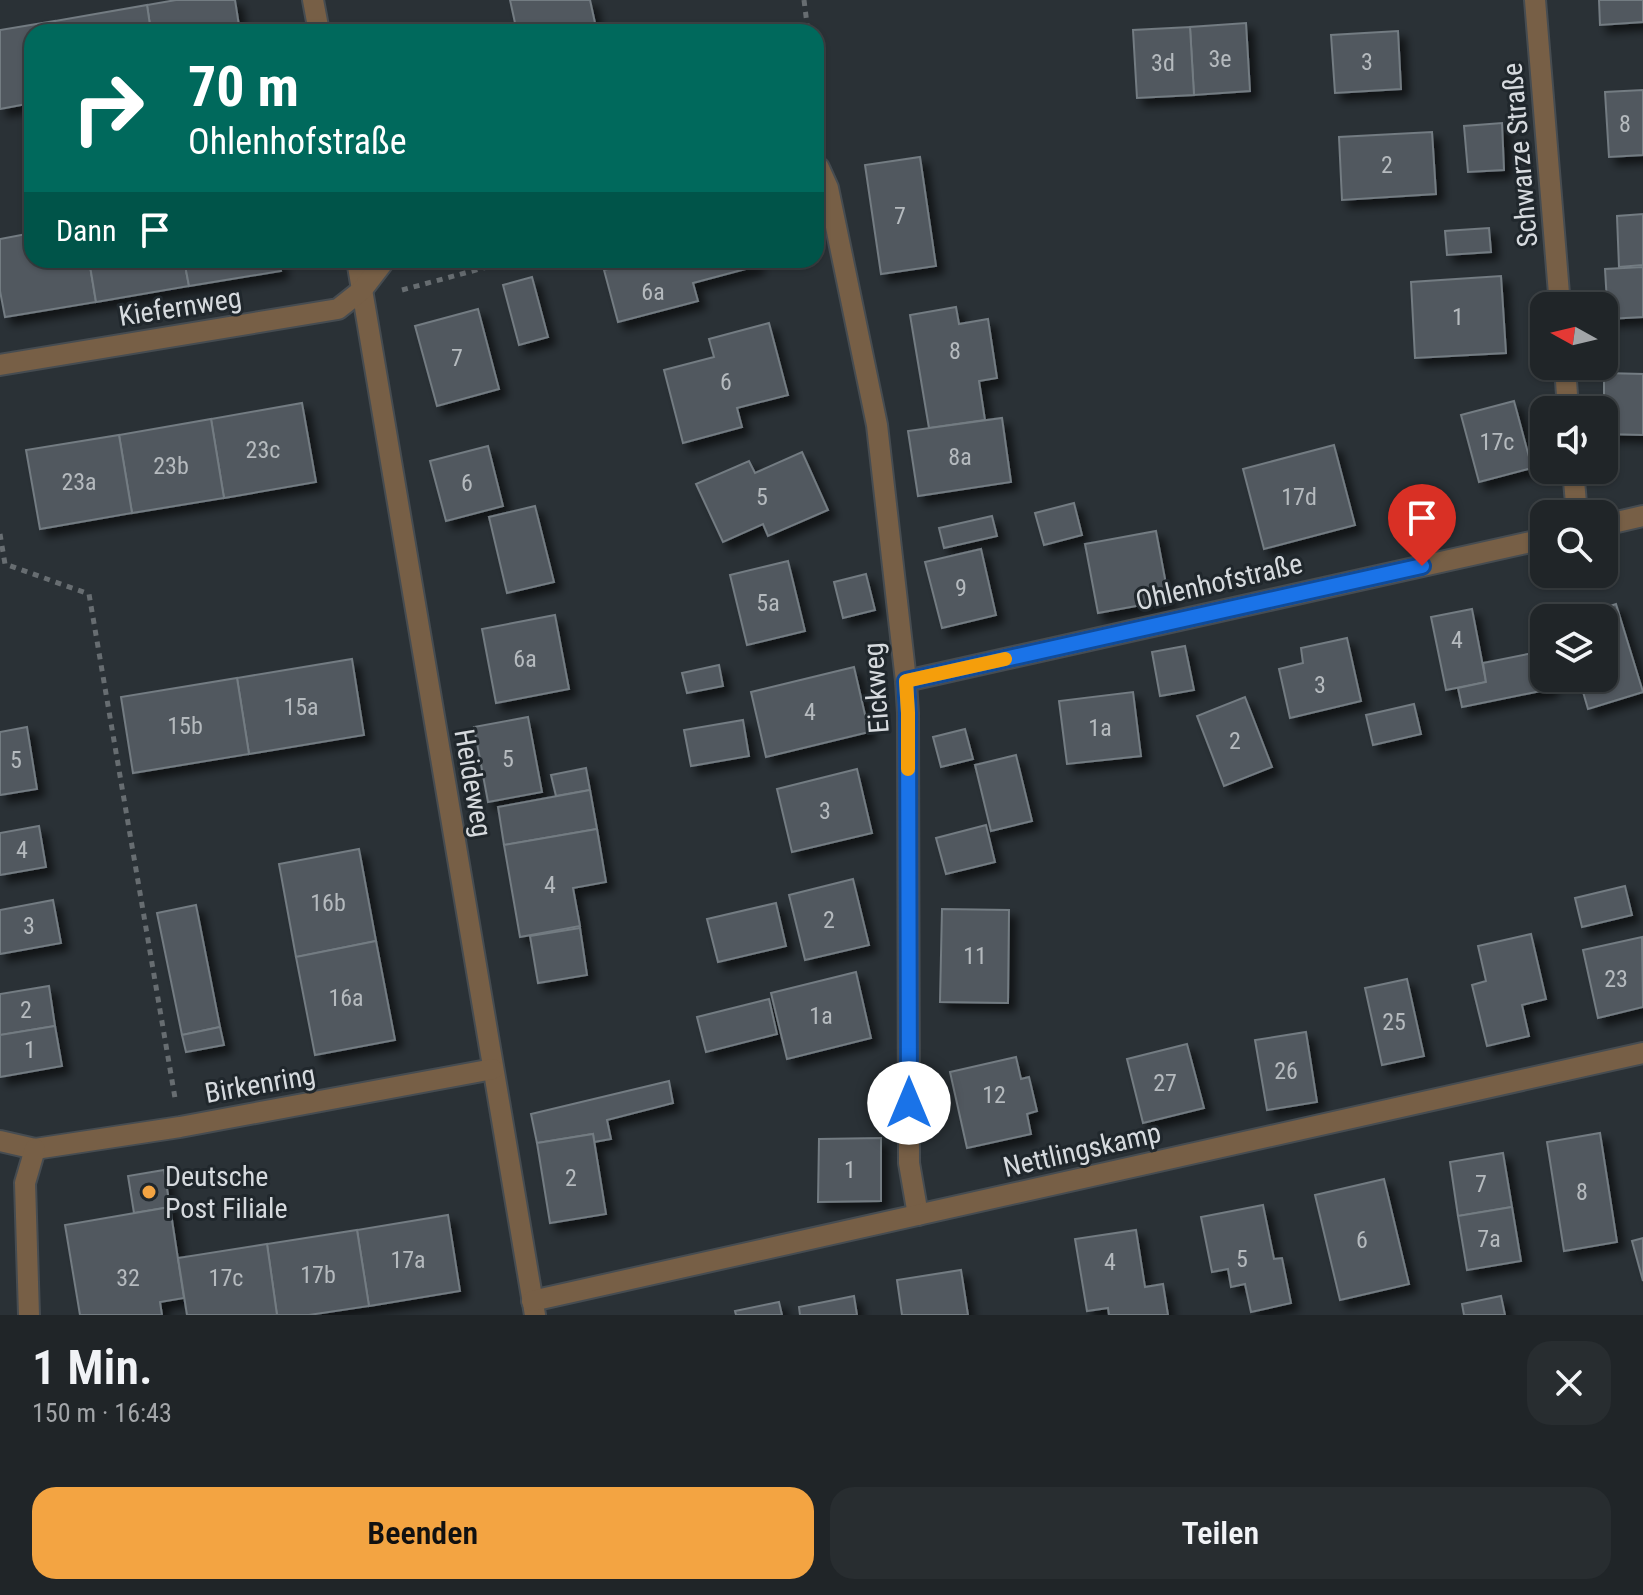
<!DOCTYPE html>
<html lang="de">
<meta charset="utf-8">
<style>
:root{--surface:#202528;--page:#282d30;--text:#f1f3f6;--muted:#a2a5a8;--line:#3d4245;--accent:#f3a442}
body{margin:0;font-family:"Roboto Condensed",sans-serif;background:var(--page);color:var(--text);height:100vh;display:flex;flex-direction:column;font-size:30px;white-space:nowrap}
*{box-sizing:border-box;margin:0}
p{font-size:26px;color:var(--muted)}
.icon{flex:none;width:44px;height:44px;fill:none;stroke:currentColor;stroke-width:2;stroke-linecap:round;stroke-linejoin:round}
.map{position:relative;height:1315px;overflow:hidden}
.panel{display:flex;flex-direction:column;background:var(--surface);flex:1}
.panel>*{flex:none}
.hud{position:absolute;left:24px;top:24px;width:800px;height:244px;border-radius:24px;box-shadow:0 2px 6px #0004,0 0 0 2px var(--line);background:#00695c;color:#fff;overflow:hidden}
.needle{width:52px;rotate:278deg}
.buttons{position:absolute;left:1530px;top:292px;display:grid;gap:16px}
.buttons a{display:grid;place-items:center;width:88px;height:88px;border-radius:16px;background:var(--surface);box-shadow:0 2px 6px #0004,0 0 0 2px var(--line);font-size:40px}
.pin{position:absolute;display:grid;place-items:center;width:68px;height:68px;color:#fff;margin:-82px -34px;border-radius:50% 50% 50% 0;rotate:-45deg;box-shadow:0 0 8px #0007}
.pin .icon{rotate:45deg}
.me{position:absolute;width:88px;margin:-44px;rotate:0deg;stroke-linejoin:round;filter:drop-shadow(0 0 6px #0008)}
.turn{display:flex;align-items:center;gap:28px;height:168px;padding:0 32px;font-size:36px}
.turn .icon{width:104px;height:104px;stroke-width:2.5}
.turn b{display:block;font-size:56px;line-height:68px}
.then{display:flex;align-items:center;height:76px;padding:0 32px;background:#0003;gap:16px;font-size:30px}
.round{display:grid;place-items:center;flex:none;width:84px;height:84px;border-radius:24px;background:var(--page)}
.overview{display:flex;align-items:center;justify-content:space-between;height:136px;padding:0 32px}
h1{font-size:48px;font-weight:600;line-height:60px}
.button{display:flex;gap:16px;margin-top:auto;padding:16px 32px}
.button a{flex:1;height:92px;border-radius:24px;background:var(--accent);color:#111;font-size:32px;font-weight:600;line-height:92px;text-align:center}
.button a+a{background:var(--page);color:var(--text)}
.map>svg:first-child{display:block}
</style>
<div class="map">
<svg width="1643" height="1315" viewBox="0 0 1643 1315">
<defs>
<filter id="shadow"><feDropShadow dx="7" dy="7" stdDeviation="4" flood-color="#0009"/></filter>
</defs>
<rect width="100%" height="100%" fill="#2a3136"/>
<g fill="#51585e" stroke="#737b82" stroke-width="2" filter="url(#shadow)">
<path d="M 176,0 L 235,0 L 240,32 L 151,32 L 147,5 Z"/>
<path d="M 510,0 L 590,0 L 597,32 L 517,32 Z"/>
<path d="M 1599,0 L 1643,0 L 1643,22 L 1600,25 Z"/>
<path d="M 147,5 L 151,32 L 57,32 L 55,21 Z"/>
<path d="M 55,21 L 57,32 L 32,32 L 32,103 L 0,109 L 0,30 Z"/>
<path d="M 1246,23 L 1250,91 L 1194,95 L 1190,27 Z"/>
<path d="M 1190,27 L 1194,95 L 1137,98 L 1133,30 Z"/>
<path d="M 1398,31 L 1401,89 L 1335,93 L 1331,35 Z"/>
<path d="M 1643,90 L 1643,155 L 1609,157 L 1605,92 Z"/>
<path d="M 1502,123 L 1504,170 L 1468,172 L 1464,126 Z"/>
<path d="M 1432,132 L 1436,194 L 1342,200 L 1339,137 Z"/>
<path d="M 920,157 L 936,266 L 881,274 L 865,165 Z"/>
<path d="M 1643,214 L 1643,265 L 1619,267 L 1617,216 Z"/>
<path d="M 1489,228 L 1491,252 L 1447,255 L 1445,231 Z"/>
<path d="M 32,233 L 32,260 L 89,260 L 96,302 L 5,317 L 0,291 L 0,239 Z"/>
<path d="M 89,260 L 184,260 L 189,286 L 96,302 Z"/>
<path d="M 184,260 L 279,260 L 281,271 L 189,286 Z"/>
<path d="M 642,260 L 756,260 L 757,266 L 693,283 L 698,301 L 618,322 L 604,270 Z"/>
<path d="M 1643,267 L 1643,317 L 1608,319 L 1605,269 Z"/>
<path d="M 1501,276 L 1506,353 L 1415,358 L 1411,282 Z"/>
<path d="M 532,277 L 548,337 L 519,345 L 503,285 Z"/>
<path d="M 956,307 L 959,324 L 988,319 L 997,378 L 979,381 L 985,420 L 929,428 L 910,315 Z"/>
<path d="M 478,309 L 499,389 L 437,406 L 415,326 Z"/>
<path d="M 769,323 L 788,395 L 737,408 L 742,427 L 683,443 L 664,370 L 714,357 L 709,339 Z"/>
<path d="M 1604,373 L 1643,374 L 1643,435 L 1604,434 Z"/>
<path d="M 1514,401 L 1532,468 L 1479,482 L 1461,415 Z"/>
<path d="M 302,403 L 316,482 L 224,498 L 211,419 Z"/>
<path d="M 1002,418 L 1011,482 L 918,496 L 908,431 Z"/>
<path d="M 211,419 L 224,498 L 132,513 L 119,435 Z"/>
<path d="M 119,435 L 132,513 L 40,529 L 26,450 Z"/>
<path d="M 1334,445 L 1355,525 L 1264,549 L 1243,469 Z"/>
<path d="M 488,446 L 503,506 L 446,521 L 430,461 Z"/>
<path d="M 802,452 L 828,510 L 768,536 L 763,524 L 723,542 L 696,484 L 749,461 L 755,473 Z"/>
<path d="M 1074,503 L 1082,535 L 1044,545 L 1035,513 Z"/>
<path d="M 535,506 L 554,582 L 507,593 L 489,517 Z"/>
<path d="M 992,516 L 997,536 L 944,548 L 939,528 Z"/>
<path d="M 1156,531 L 1169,600 L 1098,613 L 1085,544 Z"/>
<path d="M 981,549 L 996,615 L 942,628 L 925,562 Z"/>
<path d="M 788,561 L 805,631 L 747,645 L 730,575 Z"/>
<path d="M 866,574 L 875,610 L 843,618 L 834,582 Z"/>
<path d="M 1616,604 L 1643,692 L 1588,709 L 1579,678 L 1604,678 L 1604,618 L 1574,618 Z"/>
<path d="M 1472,609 L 1486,682 L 1446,690 L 1431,617 Z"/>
<path d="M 555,615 L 569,689 L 496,703 L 482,629 Z"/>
<path d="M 1347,638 L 1361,701 L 1290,718 L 1279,669 L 1303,663 L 1301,648 Z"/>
<path d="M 1185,646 L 1194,690 L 1160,696 L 1152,652 Z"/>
<path d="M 1543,651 L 1544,678 L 1549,678 L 1551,689 L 1462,707 L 1458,688 L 1486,682 L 1483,663 Z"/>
<path d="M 352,659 L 364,735 L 249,754 L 237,678 Z"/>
<path d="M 719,665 L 723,686 L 687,693 L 682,673 Z"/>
<path d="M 854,667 L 869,732 L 766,757 L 751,692 Z"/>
<path d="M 237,678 L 249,754 L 133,773 L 121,697 Z"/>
<path d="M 1133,692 L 1141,756 L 1067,764 L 1059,701 Z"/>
<path d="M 1245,697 L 1272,767 L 1224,786 L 1197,716 Z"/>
<path d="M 1414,704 L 1421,734 L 1373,745 L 1366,715 Z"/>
<path d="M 528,717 L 542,792 L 488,802 L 474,727 Z"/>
<path d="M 743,720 L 749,756 L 691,766 L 684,730 Z"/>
<path d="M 27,727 L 37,789 L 0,795 L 0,732 Z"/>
<path d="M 965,729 L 973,759 L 941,767 L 933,737 Z"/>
<path d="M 1016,755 L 1032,821 L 991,831 L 975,765 Z"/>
<path d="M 586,768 L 590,790 L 556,796 L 551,775 Z"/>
<path d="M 857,769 L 872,833 L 792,852 L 777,789 Z"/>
<path d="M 590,790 L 597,829 L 504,845 L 498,807 Z"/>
<path d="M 986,825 L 995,862 L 946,874 L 936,838 Z"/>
<path d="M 39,826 L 46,867 L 0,875 L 0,833 Z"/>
<path d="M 597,829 L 606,882 L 573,888 L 580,926 L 520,937 L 504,845 Z"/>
<path d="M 359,849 L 376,941 L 296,957 L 279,864 Z"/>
<path d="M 853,879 L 869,945 L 805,960 L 789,895 Z"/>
<path d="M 1625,886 L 1632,915 L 1582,927 L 1575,898 Z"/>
<path d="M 53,900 L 61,943 L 0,954 L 0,910 Z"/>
<path d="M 776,903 L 786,946 L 718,962 L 707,919 Z"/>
<path d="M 196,905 L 220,1027 L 182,1035 L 157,913 Z"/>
<path d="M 942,909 L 1009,910 L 1008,1003 L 940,1002 Z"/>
<path d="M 580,928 L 587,975 L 538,983 L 530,936 Z"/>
<path d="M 1531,934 L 1546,999 L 1522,1005 L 1529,1036 L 1487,1046 L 1472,985 L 1486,981 L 1478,946 Z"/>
<path d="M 1642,937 L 1643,1007 L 1598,1018 L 1583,950 Z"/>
<path d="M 376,941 L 395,1040 L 315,1055 L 296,957 Z"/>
<path d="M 856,972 L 871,1038 L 787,1059 L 771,993 Z"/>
<path d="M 1407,979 L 1424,1056 L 1382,1065 L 1365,988 Z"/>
<path d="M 49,986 L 55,1026 L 0,1035 L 0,994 Z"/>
<path d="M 769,999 L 777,1034 L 706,1052 L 697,1017 Z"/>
<path d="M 55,1026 L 62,1066 L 0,1077 L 0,1035 Z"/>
<path d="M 220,1027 L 224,1045 L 186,1052 L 182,1035 Z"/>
<path d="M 1306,1032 L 1317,1102 L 1267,1110 L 1255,1040 Z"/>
<path d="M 1187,1044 L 1204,1108 L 1143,1123 L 1127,1059 Z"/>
<path d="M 1016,1057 L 1021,1079 L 1029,1077 L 1037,1111 L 1027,1114 L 1031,1134 L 967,1148 L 950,1072 Z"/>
<path d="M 669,1081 L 673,1103 L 607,1120 L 611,1139 L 594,1142 L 593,1134 L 537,1143 L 531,1114 Z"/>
<path d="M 1600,1133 L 1617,1242 L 1564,1251 L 1547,1142 Z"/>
<path d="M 593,1134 L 606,1214 L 550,1223 L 537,1143 Z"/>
<path d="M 881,1138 L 881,1201 L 818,1202 L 819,1139 Z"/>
<path d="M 1503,1153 L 1512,1207 L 1458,1216 L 1450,1162 Z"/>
<path d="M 164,1170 L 170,1207 L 134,1213 L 128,1176 Z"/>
<path d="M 1384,1179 L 1409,1284 L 1340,1300 L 1315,1195 Z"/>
<path d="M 1263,1205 L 1274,1259 L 1282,1258 L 1291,1303 L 1251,1312 L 1245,1284 L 1231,1287 L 1228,1269 L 1212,1272 L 1201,1217 Z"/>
<path d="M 170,1207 L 184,1298 L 160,1302 L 162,1315 L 80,1315 L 65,1225 Z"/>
<path d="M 1512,1207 L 1521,1261 L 1467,1270 L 1458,1216 Z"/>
<path d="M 448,1215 L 460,1291 L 369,1306 L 357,1230 Z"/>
<path d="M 357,1230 L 369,1306 L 309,1315 L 277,1315 L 267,1244 Z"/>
<path d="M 1136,1230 L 1145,1287 L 1163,1284 L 1168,1315 L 1109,1315 L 1108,1308 L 1087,1311 L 1075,1239 Z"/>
<path d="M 1643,1238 L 1643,1281 L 1632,1241 Z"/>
<path d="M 267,1244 L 277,1315 L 187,1315 L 178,1258 Z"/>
<path d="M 961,1270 L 968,1315 L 902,1315 L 897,1280 Z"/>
<path d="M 854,1296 L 857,1315 L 800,1315 L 799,1307 Z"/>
<path d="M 1501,1296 L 1505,1315 L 1464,1315 L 1462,1304 Z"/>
<path d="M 779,1302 L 782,1315 L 736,1315 L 735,1311 Z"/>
</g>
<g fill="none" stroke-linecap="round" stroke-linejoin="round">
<g stroke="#464c51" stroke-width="24">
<g id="minor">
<path d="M 313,0 L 319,32"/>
<path d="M 1535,0 L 1560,306"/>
<path d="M 816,167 L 819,168 L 828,188 L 877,425 L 906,681 L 908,713 L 909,1163 L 918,1215"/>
<path d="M 357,260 L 535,1315"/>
<path d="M 0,365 L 338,309 L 362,290 L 385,260"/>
<path d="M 1565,366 L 1568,410"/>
<path d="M 1573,470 L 1577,514"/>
<path d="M 1604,525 L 1643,516"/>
<path d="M 906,681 L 1544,539"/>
<path d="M 0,1141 L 35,1149 L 180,1127 L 493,1069"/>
<path d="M 532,1301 L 1643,1053"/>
<path d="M 29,1315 L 25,1183 L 35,1149"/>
</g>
</g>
<g stroke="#676d71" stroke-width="5" stroke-dasharray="6 6" stroke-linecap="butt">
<path d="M 804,0 L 808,32"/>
<path d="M 816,81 L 823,127 L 822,139"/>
<path d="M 402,290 L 513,260"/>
<path d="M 0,534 L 5,564 L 89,594 L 175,1098"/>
</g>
<use href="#minor" stroke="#775f46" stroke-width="20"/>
</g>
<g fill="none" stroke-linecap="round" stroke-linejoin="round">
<g stroke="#114b97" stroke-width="20">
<path id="route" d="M 909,1103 L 908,713 L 906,681 L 1422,566"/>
</g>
<use href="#route" stroke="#1a73e8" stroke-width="14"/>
<path stroke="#f59e0b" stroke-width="14" d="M 908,769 L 908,713 L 906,681 L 1005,659"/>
</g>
<circle fill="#f3a442" stroke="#20272c" stroke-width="3" cx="149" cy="1192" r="8"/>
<g text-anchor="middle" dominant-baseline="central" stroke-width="6" stroke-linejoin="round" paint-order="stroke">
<g font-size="24" fill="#b5babe">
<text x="1220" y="59">3e</text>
<text x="1367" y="62">3</text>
<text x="1163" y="63">3d</text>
<text x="1625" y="124">8</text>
<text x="1387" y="165">2</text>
<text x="900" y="216">7</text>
<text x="653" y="292">6a</text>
<text x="1458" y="317">1</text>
<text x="955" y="351">8</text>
<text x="457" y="358">7</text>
<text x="726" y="382">6</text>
<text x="1497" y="442">17c</text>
<text x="263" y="450">23c</text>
<text x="960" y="457">8a</text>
<text x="171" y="466">23b</text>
<text x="79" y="482">23a</text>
<text x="467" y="483">6</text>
<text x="762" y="497">5</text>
<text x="1299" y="497">17d</text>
<text x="961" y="588">9</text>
<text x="768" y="603">5a</text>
<text x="1457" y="640">4</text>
<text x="525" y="659">6a</text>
<text x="1320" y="685">3</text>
<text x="301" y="707">15a</text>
<text x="810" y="712">4</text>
<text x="185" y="726">15b</text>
<text x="1100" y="728">1a</text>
<text x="1235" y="741">2</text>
<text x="508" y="759">5</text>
<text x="16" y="760">5</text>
<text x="825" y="811">3</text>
<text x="22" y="850">4</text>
<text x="550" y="885">4</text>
<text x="328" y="903">16b</text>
<text x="829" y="920">2</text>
<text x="29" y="926">3</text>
<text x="975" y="956">11</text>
<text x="1616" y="979">23</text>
<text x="346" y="998">16a</text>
<text x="26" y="1010">2</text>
<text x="821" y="1016">1a</text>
<text x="1394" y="1022">25</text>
<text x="30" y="1050">1</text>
<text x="1286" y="1071">26</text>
<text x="1165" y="1083">27</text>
<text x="994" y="1095">12</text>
<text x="850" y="1170">1</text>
<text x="571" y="1178">2</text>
<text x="1481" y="1184">7</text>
<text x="1582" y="1192">8</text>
<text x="1489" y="1239">7a</text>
<text x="1362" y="1240">6</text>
<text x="1242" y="1259">5</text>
<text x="408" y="1260">17a</text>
<text x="1110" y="1262">4</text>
<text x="318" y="1275">17b</text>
<text x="128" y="1278">32</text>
<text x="226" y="1278">17c</text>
</g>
<g font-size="28" fill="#d6dade" stroke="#20272c">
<text transform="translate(1520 155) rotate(-95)">Schwarze Straße</text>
<text transform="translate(180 307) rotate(-9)">Kiefernweg</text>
<text transform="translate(1219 582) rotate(-13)">Ohlenhofstraße</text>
<text transform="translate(876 688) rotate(-94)">Eickweg</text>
<text transform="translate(473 783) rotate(80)">Heideweg</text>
<text transform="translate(260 1084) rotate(-10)">Birkenring</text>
<text transform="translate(1082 1150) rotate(-13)">Nettlingskamp</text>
</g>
<g font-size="28" fill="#d6dade" stroke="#20272c" text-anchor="start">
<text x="165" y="1176">Deutsche<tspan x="165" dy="32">Post Filiale</tspan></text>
</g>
</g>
</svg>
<div class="buttons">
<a><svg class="needle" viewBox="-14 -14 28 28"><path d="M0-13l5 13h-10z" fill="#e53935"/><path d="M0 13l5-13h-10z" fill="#a2a5a8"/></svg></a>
<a><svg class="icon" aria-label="sound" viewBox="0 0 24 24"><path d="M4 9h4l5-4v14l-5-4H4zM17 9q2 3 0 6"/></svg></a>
<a><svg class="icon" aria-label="search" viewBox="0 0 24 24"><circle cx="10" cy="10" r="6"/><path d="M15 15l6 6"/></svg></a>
<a><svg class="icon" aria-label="layers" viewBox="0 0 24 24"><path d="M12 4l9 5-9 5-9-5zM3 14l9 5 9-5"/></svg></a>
</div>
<div class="pin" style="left:1422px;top:566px;background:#d93025"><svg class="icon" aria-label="arrive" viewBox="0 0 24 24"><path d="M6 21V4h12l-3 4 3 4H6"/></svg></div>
<svg class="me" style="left:909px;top:1103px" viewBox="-20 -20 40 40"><circle r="19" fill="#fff"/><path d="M0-13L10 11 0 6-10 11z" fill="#1a73e8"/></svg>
<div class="hud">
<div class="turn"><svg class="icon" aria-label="right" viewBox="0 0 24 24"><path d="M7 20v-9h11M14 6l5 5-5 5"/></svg><div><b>70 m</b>Ohlenhofstraße</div></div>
<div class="then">Dann<svg class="icon" aria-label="arrive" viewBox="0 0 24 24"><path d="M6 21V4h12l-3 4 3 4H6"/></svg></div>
</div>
</div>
<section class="panel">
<div class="overview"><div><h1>1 Min.</h1><p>150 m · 16:43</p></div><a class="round"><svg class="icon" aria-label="close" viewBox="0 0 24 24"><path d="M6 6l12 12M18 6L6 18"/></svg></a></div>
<div class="button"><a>Beenden</a><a>Teilen</a></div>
</section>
